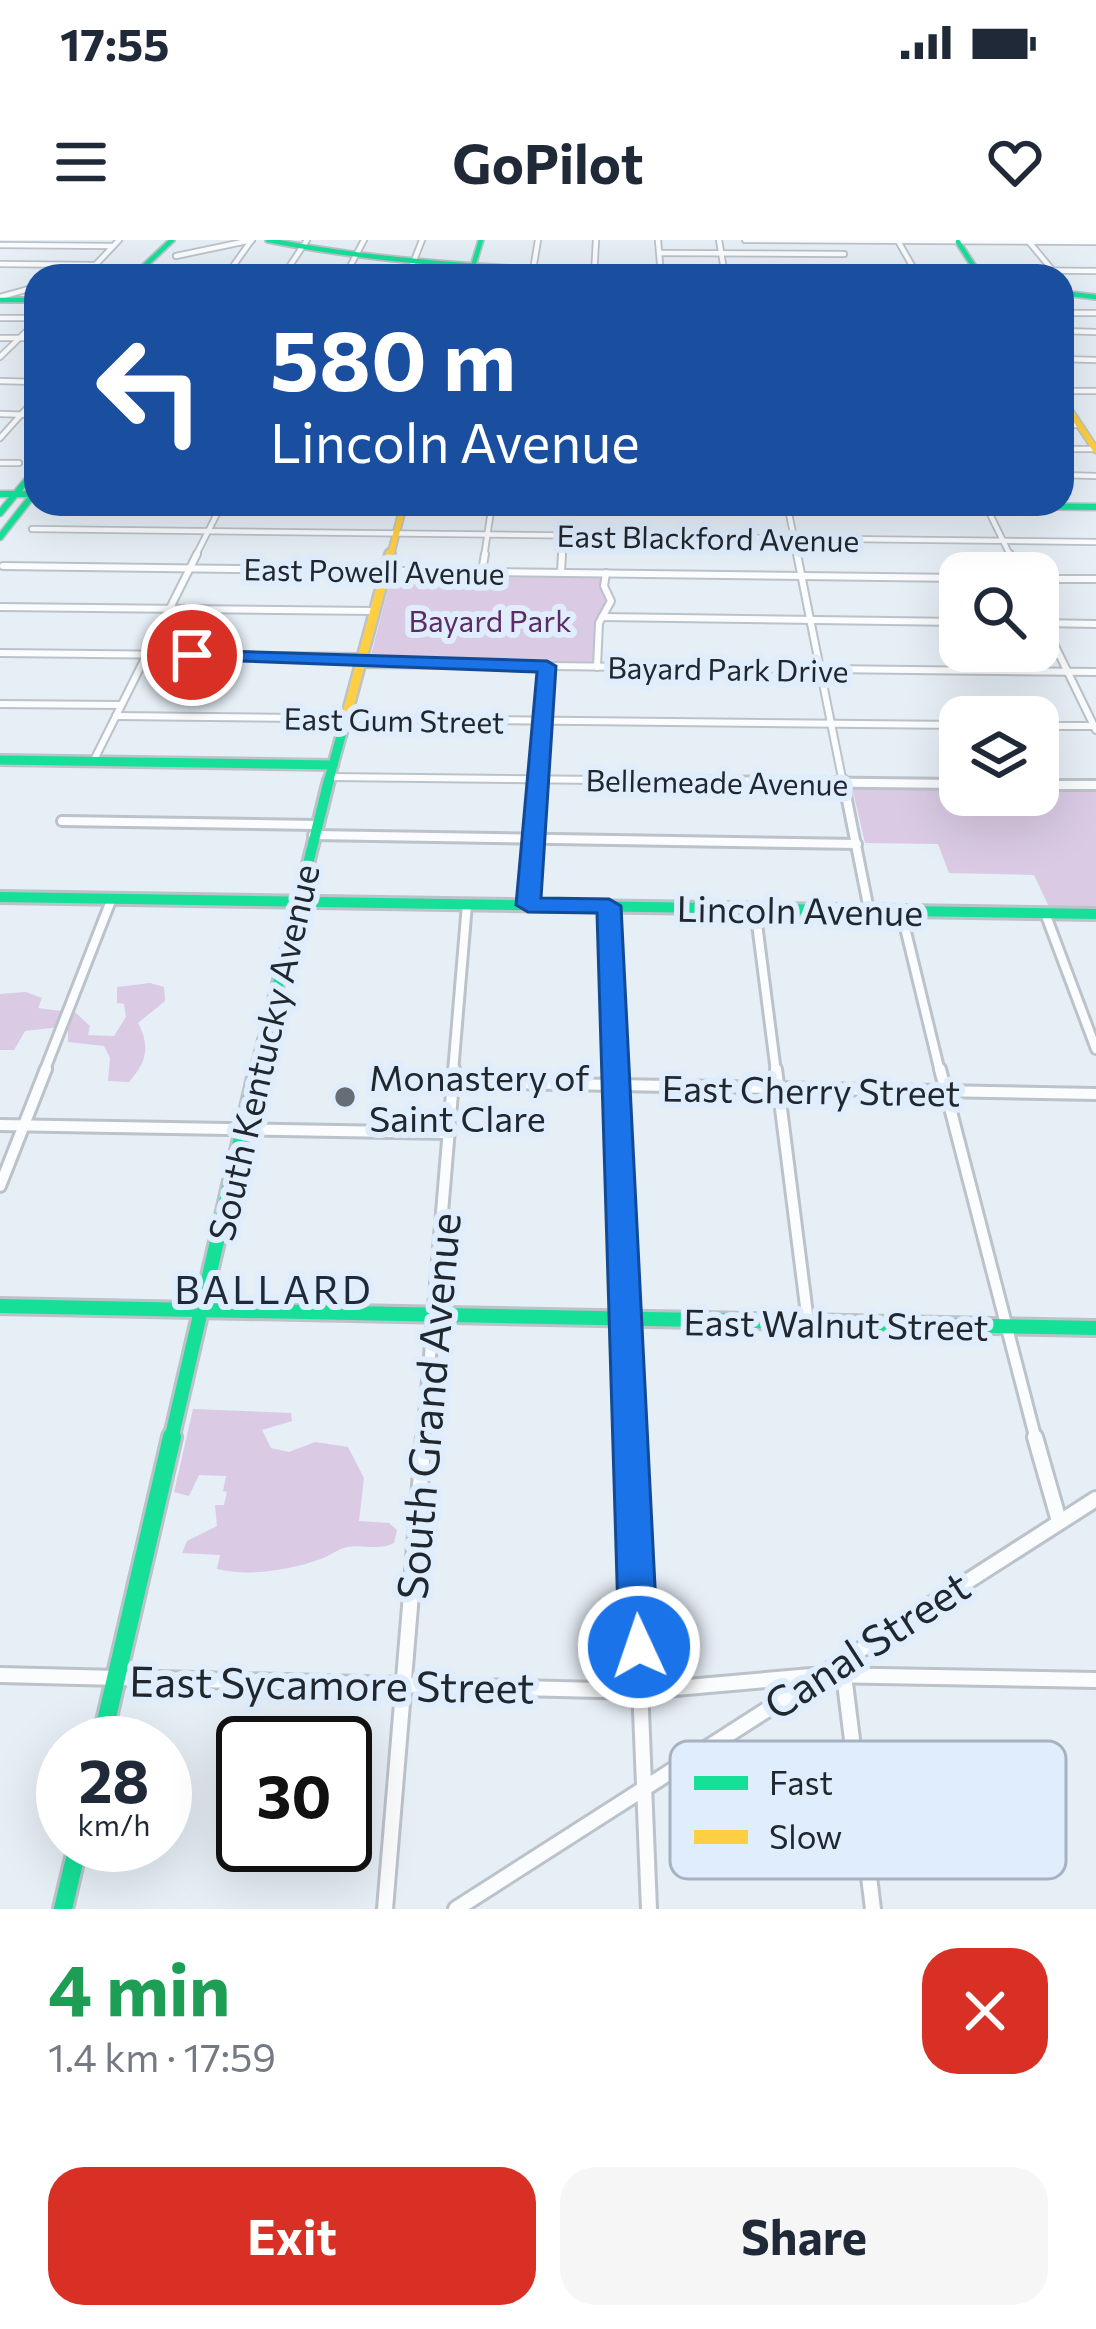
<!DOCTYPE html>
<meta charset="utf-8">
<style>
:root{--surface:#fff;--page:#f6f6f7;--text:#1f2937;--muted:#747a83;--accent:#d93025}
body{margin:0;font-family:Commissioner,sans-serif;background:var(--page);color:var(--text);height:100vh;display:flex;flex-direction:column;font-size:45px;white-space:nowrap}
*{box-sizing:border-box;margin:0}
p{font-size:39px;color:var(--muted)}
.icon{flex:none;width:66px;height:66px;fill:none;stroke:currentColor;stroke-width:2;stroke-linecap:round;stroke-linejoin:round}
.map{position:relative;height:1669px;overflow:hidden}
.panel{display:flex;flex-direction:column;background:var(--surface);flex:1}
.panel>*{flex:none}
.top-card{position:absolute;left:24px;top:24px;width:1050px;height:252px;border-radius:36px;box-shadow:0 12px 48px #0002;background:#1a4fa0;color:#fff;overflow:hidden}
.controls{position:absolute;left:939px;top:312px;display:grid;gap:24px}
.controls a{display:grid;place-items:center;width:120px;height:120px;border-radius:24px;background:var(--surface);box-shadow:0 12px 48px #0002;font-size:60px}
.speed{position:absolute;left:36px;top:1476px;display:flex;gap:24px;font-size:60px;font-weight:700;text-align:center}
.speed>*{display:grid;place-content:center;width:156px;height:156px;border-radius:50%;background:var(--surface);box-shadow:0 12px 48px #0002;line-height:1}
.speed small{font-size:30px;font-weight:400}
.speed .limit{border:6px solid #111;border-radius:18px;background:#fff;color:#111}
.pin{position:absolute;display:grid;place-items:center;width:102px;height:102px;color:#fff;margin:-51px;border:6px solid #fff;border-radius:50%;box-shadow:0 3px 12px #0007}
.me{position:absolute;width:132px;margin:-66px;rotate:357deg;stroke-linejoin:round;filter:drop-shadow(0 0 9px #0008)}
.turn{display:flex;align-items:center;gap:42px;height:252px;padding:0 48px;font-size:54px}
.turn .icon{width:156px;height:156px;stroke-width:2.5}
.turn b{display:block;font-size:84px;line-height:102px}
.round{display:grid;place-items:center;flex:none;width:126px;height:126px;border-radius:36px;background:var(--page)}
.summary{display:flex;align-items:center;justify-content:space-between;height:204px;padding:0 48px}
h1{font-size:72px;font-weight:700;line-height:90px;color:#1e9e55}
.primary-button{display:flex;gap:24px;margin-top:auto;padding:24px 48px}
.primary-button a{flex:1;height:138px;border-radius:36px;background:var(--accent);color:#fff;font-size:48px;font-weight:700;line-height:138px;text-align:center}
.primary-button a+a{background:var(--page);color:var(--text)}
.status{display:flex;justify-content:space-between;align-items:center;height:84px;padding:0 60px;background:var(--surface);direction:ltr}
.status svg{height:33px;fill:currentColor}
header{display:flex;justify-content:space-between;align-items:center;height:156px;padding:0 48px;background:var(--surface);font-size:54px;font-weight:700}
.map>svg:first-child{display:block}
</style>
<div class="status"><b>17:55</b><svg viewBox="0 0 49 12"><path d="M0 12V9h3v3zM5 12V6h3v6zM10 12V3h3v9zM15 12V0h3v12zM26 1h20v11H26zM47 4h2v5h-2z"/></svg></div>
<header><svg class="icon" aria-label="menu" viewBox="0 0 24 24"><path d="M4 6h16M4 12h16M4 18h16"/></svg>GoPilot<svg class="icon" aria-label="heart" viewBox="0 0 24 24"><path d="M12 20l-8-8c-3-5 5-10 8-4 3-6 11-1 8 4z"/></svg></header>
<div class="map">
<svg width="1096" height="1669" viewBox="0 0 1096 1669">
<rect width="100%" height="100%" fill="#e6eef6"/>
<g fill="#dacae4">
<path d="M 392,333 L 604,335 L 609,362 L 598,378 L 595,423 L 389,422 L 371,415 Z"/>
<path d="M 852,547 L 960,549 L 960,555 L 1096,551 L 1096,669 L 1050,669 L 1034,635 L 949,633 L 938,604 L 865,603 Z"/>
<path d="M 150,743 L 164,747 L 165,761 L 138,783 C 151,808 146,822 129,842 L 108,841 L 110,818 L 104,806 L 68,802 L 68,786 L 25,791 L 14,810 L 0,810 L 0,754 L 26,752 L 42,758 L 38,768 L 76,773 L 90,786 L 88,795 L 114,796 L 126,777 L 124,764 L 117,763 L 117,747 Z"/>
<path d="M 193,1169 L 291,1173 L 292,1181 L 262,1190 L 271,1208 L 289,1212 L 315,1202 L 348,1207 L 364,1238 L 359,1281 L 389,1283 L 397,1290 L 394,1303 C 378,1311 364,1304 347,1307 C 338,1309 329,1316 321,1319 C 290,1330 249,1337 217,1329 L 220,1315 L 182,1313 L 187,1301 L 217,1286 L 215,1265 L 224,1265 L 227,1252 L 223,1251 L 226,1236 L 199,1235 L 189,1256 L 174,1252 Z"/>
</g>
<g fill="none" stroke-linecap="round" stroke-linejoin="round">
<g stroke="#bbc2c9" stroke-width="8">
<g id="street-far4">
<path d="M 658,0 L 661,36"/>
<path d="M 719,0 L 725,36"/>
<path d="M 745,0 L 1096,2"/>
<path d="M 898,1 L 918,36"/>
<path d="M 1030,3 L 1054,32"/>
<path d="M 0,5 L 113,6"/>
<path d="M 660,13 L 844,14"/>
<path d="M 176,16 L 252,0"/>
<path d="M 0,24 L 94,25"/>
<path d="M 976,30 L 1096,31"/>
<path d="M 86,35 L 119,0"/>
<path d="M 227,35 L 348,36"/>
<path d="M 84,36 L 119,29"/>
<path d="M 226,36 L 251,1"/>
<path d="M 283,36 L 307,0"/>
<path d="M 345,36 L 364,0"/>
<path d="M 408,36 L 422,0"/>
<path d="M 532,36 L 538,0"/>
<path d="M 594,36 L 596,0"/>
<path d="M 1062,42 L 1069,54"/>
<path d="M 0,57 L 36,47"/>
<path d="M 1062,73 L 1096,73"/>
<path d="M 0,78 L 36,78"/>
<path d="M 1062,91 L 1096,92"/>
<path d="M 0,98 L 36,98"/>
<path d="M 0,117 L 36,82"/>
<path d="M 1062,119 L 1096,120"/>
<path d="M 0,141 L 36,142"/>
<path d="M 1062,151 L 1096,151"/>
<path d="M 0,174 L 36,175"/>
<path d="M 1062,185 L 1079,185"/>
<path d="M 0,198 L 36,158"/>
<path d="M 1062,209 L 1096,209"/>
<path d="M 0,223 L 19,223"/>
<path d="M 1062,235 L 1096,236"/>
<path d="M 787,264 L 798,317"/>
<path d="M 986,266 L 1011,317"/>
<path d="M 32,289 L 1096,302"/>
<path d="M 195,317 L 222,264"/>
<path d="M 484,317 L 492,264"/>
<path d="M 562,317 L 564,295"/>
</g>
</g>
<g stroke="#bbc2c9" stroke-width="10">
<g id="street-far3">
<path d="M 797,314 L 843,543"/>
<path d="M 1010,314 L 1019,333"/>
<path d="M 3,326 L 960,338"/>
<path d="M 482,331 L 485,314"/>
<path d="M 561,332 L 562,314"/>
<path d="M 1038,339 L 1096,339"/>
<path d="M 0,367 L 375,371"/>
<path d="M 1038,371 L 1096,490"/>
<path d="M 602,377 L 960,382"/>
<path d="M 1041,383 L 1096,384"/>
<path d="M 0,413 L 363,417"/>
<path d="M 361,424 L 1096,432"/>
<path d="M 597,427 L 599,383 L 611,361 L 604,346 L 606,333"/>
<path d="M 0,464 L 121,465"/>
<path d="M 116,476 L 960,485"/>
<path d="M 1038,486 L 1096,486"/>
<path d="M 93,522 L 197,314"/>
<path d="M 330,537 L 878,543"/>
<path d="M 538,543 L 547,426"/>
</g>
</g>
<g stroke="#bbc2c9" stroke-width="14">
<g id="street-far2">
<path d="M 608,540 L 960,544"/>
<path d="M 843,540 L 869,670"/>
<path d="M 1038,545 L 1096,545"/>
<path d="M 62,581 L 316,585"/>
<path d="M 313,595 L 857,604"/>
<path d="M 528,665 L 538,540"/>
<path d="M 609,666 L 616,832"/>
<path d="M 755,668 L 776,832"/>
<path d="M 901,671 L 940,832"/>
<path d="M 1045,673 L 1096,809"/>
<path d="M 44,832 L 112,658"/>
<path d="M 453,832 L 467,664"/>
</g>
</g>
<g stroke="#bbc2c9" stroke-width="16">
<g id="street-far1">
<path d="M 615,829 L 630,1200"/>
<path d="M 776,829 L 808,1082"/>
<path d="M 940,829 L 1036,1200"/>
<path d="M 454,842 L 1096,854"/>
<path d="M 0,885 L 449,893"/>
<path d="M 0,946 L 46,829"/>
<path d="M 423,1200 L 454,829"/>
</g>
</g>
<g stroke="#bbc2c9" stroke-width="20">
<g id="street">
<path d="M 630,1197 L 649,1669"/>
<path d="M 1035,1197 L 1059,1281"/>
<path d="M 0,1435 L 641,1451 L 823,1435 L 1096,1440"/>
<path d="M 844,1435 L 873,1669"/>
<path d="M 385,1669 L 424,1197"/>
<path d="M 456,1669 L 1096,1259"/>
</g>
</g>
<g stroke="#bbc2c9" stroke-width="8">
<g id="fast-far5">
<path d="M 268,0 C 468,40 688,30 892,36"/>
<path d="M 958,2 L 980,36"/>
<path d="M 134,36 L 172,0"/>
<path d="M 470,36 L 481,0"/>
<path d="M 1062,53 L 1096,57"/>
<path d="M 0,60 L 36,60"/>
</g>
</g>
<g stroke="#bbc2c9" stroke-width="9">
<g id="fast-far4">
<path d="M 0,254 L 36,254"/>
<path d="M 861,264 L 1096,267"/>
<path d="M 0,273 L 36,229"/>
<path d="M 0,297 L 36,251"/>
</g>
</g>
<g stroke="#bbc2c9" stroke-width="14">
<g id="fast-far3">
<path d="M 0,520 L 333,525"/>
<path d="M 328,543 L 344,485"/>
</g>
</g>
<g stroke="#bbc2c9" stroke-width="16">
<g id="fast-far2">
<path d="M 0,657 L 1096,674"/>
<path d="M 256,832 L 329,540"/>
</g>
</g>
<g stroke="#bbc2c9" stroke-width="20">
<g id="fast-far1">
<path d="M 0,1066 L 1096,1088"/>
<path d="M 171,1200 L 257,829"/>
</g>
</g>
<g stroke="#bbc2c9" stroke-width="24">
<g id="fast">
<path d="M 101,1503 L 172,1197"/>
<path d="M 63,1669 L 78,1605"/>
</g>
</g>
<g stroke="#bbc2c9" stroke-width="9">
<g id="slow-far1">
<path d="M 1062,159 L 1096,210"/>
<path d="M 390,317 L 404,264"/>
</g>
</g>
<g stroke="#bbc2c9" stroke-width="14">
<path id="slow" d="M 344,485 L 390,314"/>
</g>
<use href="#street-far4" stroke="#fbfcfe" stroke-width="4.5"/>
<use href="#street-far3" stroke="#fbfcfe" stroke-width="6"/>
<use href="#street-far2" stroke="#fbfcfe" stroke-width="8"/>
<use href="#street-far1" stroke="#fbfcfe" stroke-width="10"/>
<use href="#street" stroke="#fbfcfe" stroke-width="14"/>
<use href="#fast-far5" stroke="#16e098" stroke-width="4.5"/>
<use href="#fast-far4" stroke="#16e098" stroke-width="6"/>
<use href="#fast-far3" stroke="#16e098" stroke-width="9"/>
<use href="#fast-far2" stroke="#16e098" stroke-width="10"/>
<use href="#fast-far1" stroke="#16e098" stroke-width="14"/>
<use href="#fast" stroke="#16e098" stroke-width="18"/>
<use href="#slow-far1" stroke="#ffcf43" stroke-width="6"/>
<use href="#slow" stroke="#ffcf43" stroke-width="9"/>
</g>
<path fill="#1a73e8" stroke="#114b97" stroke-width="3" d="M 192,410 L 547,421 L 556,426 L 541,658 L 609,659 L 621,666 L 658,1407 L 652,1419 L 639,1425 L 625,1419 L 619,1407 L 597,673 L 528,672 L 516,665 L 537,432 L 185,419 L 183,415 Z"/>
<circle fill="#666d74" stroke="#dfedfd" stroke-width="4.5" cx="345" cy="857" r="12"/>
<g text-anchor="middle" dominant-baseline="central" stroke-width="12" stroke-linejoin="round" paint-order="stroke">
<g font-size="30" fill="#21272e" stroke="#dfedfd">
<text transform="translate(708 297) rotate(1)">East Blackford Avenue</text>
<text transform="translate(374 330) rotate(1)">East Powell Avenue</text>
<text transform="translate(728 428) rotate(1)">Bayard Park Drive</text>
<text transform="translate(394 479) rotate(1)">East Gum Street</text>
<text transform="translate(717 541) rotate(1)">Bellemeade Avenue</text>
</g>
<g font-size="30" fill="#5d2b66" stroke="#dfedfd">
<text x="490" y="379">Bayard Park</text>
</g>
<g font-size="36" fill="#21272e" stroke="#dfedfd">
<text transform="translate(800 669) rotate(1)">Lincoln Avenue</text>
<text transform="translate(262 812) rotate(-77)">South Kentucky Avenue</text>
<text transform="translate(811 849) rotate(1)">East Cherry Street</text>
<text transform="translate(836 1083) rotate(1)">East Walnut Street</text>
</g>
<g font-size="36" fill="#21272e" stroke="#dfedfd" text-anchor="start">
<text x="369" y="836">Monastery of<tspan x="369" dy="41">Saint Clare</tspan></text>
</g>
<g font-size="39" letter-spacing="3" fill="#1e2b3a" stroke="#dfedfd">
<text x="274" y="1048">BALLARD</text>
</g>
<g font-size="42" fill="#21272e" stroke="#dfedfd">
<text transform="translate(427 1166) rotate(-85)">South Grand Avenue</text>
<text transform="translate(866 1404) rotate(-33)">Canal Street</text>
<text transform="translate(332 1443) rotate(1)">East Sycamore Street</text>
</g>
</g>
<rect x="670" y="1501" width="396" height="138" rx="18" fill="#dfedfd" stroke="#a6b2bf" stroke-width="3"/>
<rect x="694" y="1536" width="54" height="14" fill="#16e098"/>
<rect x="694" y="1590" width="54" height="14" fill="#ffcf43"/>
<g font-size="33" fill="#21272e">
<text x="769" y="1555">Fast</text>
<text x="769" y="1609">Slow</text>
</g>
</svg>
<div class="controls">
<a><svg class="icon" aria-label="search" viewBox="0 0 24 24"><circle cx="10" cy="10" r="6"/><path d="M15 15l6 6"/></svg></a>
<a><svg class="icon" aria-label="layers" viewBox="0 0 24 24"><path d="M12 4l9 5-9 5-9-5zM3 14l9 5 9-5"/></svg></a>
</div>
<div class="speed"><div>28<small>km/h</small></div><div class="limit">30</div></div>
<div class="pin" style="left:192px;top:415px;background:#d93025"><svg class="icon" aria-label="arrive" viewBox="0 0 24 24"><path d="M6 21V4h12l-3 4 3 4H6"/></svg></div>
<svg class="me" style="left:639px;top:1407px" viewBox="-20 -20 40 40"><circle r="17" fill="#1a73e8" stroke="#fff" stroke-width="3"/><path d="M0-11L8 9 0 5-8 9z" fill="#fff"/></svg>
<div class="top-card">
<div class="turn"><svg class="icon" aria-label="left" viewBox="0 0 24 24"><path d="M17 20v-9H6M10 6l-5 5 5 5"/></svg><div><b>580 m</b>Lincoln Avenue</div></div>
</div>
</div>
<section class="panel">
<div class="summary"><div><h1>4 min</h1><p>1.4 km · 17:59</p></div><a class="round" style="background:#d93025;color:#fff"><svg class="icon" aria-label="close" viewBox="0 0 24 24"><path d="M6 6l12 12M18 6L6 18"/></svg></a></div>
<div class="primary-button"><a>Exit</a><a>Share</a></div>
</section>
